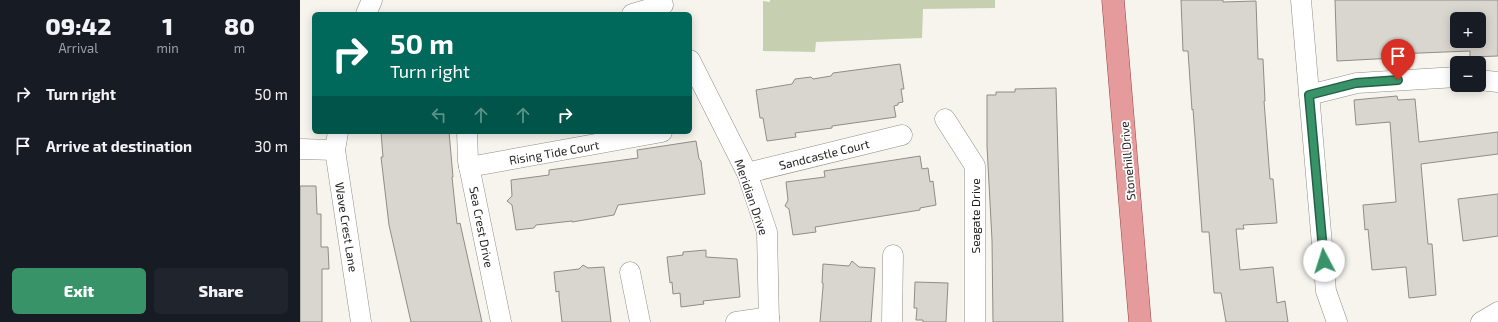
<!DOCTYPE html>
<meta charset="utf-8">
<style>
:root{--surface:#171b24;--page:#20242c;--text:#f1f3f6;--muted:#9ea1a6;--accent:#399369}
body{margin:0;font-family:"Exo 2",sans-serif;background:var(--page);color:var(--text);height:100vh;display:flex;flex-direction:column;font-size:15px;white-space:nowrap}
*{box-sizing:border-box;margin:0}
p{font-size:13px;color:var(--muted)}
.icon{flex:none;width:22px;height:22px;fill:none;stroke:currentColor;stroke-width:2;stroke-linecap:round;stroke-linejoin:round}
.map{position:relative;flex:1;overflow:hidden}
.details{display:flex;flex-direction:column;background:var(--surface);width:300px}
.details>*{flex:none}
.guide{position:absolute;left:12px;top:12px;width:380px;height:122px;border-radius:6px;box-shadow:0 2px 10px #0003;background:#00695c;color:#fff;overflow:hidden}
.buttons{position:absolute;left:1150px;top:12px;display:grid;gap:8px}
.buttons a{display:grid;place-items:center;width:36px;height:36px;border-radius:6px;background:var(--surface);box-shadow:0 2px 10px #0003;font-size:20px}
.pin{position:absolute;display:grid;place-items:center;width:34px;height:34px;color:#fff;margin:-41px -17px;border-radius:50% 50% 50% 0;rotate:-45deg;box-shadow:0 0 4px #0007}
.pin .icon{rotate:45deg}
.me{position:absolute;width:44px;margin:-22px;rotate:355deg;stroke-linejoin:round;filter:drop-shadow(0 0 3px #0008)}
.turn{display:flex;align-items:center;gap:14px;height:84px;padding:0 12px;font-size:18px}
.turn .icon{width:52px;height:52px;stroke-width:2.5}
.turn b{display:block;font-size:28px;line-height:34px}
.lanes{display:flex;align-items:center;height:38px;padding:0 12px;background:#0003;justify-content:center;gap:20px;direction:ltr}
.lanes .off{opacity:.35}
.eta{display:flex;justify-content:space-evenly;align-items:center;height:68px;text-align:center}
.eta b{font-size:24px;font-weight:800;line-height:28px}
.action{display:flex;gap:8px;margin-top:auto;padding:8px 12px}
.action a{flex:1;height:46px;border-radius:6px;background:var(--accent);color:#fff;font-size:16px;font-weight:800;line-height:46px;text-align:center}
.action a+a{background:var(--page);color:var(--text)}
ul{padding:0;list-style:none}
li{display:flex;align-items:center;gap:12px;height:52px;padding:0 12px}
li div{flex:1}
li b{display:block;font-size:15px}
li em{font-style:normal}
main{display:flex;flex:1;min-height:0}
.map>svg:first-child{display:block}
</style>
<main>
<section class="details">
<div class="eta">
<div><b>09:42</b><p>Arrival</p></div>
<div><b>1</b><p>min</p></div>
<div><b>80</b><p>m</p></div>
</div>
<ul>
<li><svg class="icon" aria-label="right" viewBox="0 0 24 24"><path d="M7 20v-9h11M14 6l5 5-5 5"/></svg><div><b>Turn right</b></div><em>50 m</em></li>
<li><svg class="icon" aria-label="arrive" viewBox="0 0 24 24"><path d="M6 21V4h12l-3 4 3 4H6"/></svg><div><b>Arrive at destination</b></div><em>30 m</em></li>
</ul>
<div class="action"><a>Exit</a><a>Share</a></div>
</section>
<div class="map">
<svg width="1198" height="322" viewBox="0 0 1198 322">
<rect width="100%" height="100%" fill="#f6f4ed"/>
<path fill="#c6d0b0" d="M 470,0 L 695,0 L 695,8 L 623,9 L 622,38 L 516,42 L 515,52 L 463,51 L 463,1 L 470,2 Z"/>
<g fill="#d8d6cf" stroke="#8e8d86" fill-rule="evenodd">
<path d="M 881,0 L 923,0 L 923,2 L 956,1 L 958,59 L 963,59 L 965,101 L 964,101 L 970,179 L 973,179 L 977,223 L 943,225 L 944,229 L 936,229 L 940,270 L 973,267 L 977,303 L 985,301 L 988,322 L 926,322 L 921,293 L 914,293 L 909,232 L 902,232 L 893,109 L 892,110 L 888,51 L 883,51 Z"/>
<path d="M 1035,0 L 1198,0 L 1198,56 L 1170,57 L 1170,51 L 1095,54 L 1095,58 L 1037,61 ZM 1157,19 L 1179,19 L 1179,41 L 1157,41 Z"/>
<path d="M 600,64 L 604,89 L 601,89 L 603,102 L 598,103 L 598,105 L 594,106 L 596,117 L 532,126 L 532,128 L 495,133 L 496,137 L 467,141 L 463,118 L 460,118 L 456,90 L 492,84 L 495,79 L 511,77 L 513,79 L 531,76 L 533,73 Z"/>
<path d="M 756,88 L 763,322 L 693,322 L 692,240 L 687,146 L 687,95 L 696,95 L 696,92 L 715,92 L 715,89 Z"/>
<path d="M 1097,96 L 1098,100 L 1115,99 L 1119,142 L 1198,132 L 1198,154 L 1121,164 L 1128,244 L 1132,244 L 1136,295 L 1109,298 L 1106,267 L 1072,270 L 1068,229 L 1065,230 L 1063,205 L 1096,202 L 1090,122 L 1056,125 L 1054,100 Z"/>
<path d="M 81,132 L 149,132 L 153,177 L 152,177 L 157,224 L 160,223 L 182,322 L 111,322 L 89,225 L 81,157 L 83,157 Z"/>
<path d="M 396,141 L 399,159 L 401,161 L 405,194 L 318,205 L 314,215 L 272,222 L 272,221 L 236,225 L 234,228 L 216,230 L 212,205 L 207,201 L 212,196 L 211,180 L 249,175 L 249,170 L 338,158 L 337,150 Z"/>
<path d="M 620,156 L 622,169 L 628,168 L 630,182 L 633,181 L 636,205 L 620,208 L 620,210 L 515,227 L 516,232 L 493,235 L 489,209 L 485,206 L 488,200 L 486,182 L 525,177 L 524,171 Z"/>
<path d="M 0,186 L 16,186 L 17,214 L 21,214 L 21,247 L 28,247 L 29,269 L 22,269 L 22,322 L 0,322 Z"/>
<path d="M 1198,194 L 1198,236 L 1163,241 L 1158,199 Z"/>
<path d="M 406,250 L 406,257 L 437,259 L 440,297 L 403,301 L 404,304 L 381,307 L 380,293 L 373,294 L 372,282 L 370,283 L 367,257 L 383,255 L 383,252 Z"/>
<path d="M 552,261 L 559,267 L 575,268 L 571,322 L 520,322 L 523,287 L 523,283 L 522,283 L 523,264 L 549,266 Z"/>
<path d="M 283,265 L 288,268 L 304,267 L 311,322 L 262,322 L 259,296 L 259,291 L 256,292 L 254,272 L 279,269 Z"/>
<path d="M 615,282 L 648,283 L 646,322 L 623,322 L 623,320 L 616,320 L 617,308 L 614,308 Z"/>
</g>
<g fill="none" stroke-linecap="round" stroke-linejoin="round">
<g stroke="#908f88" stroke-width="21">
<g id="minor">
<path d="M 1001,0 L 1026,291 L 1037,322"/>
<path d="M 66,14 L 72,0"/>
<path d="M 332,14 L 363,5"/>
<path d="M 390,60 L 447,173 L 467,232 L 469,322"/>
<path d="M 1179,80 L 1198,82"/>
<path d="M 1009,95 L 1057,83 L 1157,77"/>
<path d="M 645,119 L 675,166 L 675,322"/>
<path d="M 38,132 L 35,150 L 61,322"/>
<path d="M 167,132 L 168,161 L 201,322"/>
<path d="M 0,149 L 35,150"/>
<path d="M 169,167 L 362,132"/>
<path d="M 447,173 L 602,135"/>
<path d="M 330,272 L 340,322"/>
<path d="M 436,322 L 469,317"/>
<path d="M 592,322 L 593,255"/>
<path d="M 1181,322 L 1198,312"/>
</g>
</g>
<g stroke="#954444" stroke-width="23">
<path id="major" d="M 813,0 L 840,322"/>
</g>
<use href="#minor" stroke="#fff" stroke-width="20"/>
<use href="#major" stroke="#e59b9c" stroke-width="22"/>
</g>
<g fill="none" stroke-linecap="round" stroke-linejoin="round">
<g stroke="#256044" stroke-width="10">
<path id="route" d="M 1024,261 L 1009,95 L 1056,83 L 1098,80"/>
</g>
<use href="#route" stroke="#399369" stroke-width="7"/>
</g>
<g text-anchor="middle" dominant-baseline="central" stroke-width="3.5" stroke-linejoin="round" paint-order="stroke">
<g font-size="12" fill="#1f1e1c" stroke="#fff">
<text transform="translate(254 152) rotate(-10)">Rising Tide Court</text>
<text transform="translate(524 154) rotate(-14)">Sandcastle Court</text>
<text transform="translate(827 161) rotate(-95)">Stonehill Drive</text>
<text transform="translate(452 197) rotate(71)">Meridian Drive</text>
<text transform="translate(675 216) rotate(-90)">Seagate Drive</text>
<text transform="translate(47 227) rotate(81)">Wave Crest Lane</text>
<text transform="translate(182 227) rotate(79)">Sea Crest Drive</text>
</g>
</g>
</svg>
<div class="buttons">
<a>+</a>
<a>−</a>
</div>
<div class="pin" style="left:1098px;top:80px;background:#d93025"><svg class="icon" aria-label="arrive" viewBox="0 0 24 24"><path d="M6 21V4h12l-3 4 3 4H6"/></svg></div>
<svg class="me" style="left:1024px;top:261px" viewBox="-20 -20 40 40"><circle r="19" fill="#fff"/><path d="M0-13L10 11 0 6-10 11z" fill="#399369"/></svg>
<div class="guide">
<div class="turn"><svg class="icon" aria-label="right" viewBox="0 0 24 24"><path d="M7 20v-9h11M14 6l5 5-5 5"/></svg><div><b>50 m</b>Turn right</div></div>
<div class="lanes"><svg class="icon off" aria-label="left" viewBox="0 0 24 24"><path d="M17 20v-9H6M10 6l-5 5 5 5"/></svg><svg class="icon off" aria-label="ahead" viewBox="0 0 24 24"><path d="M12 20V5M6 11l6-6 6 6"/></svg><svg class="icon off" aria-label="ahead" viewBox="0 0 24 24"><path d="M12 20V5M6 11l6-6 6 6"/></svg><svg class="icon" aria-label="right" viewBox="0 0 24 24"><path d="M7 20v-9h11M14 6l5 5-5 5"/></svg></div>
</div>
</div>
</main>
